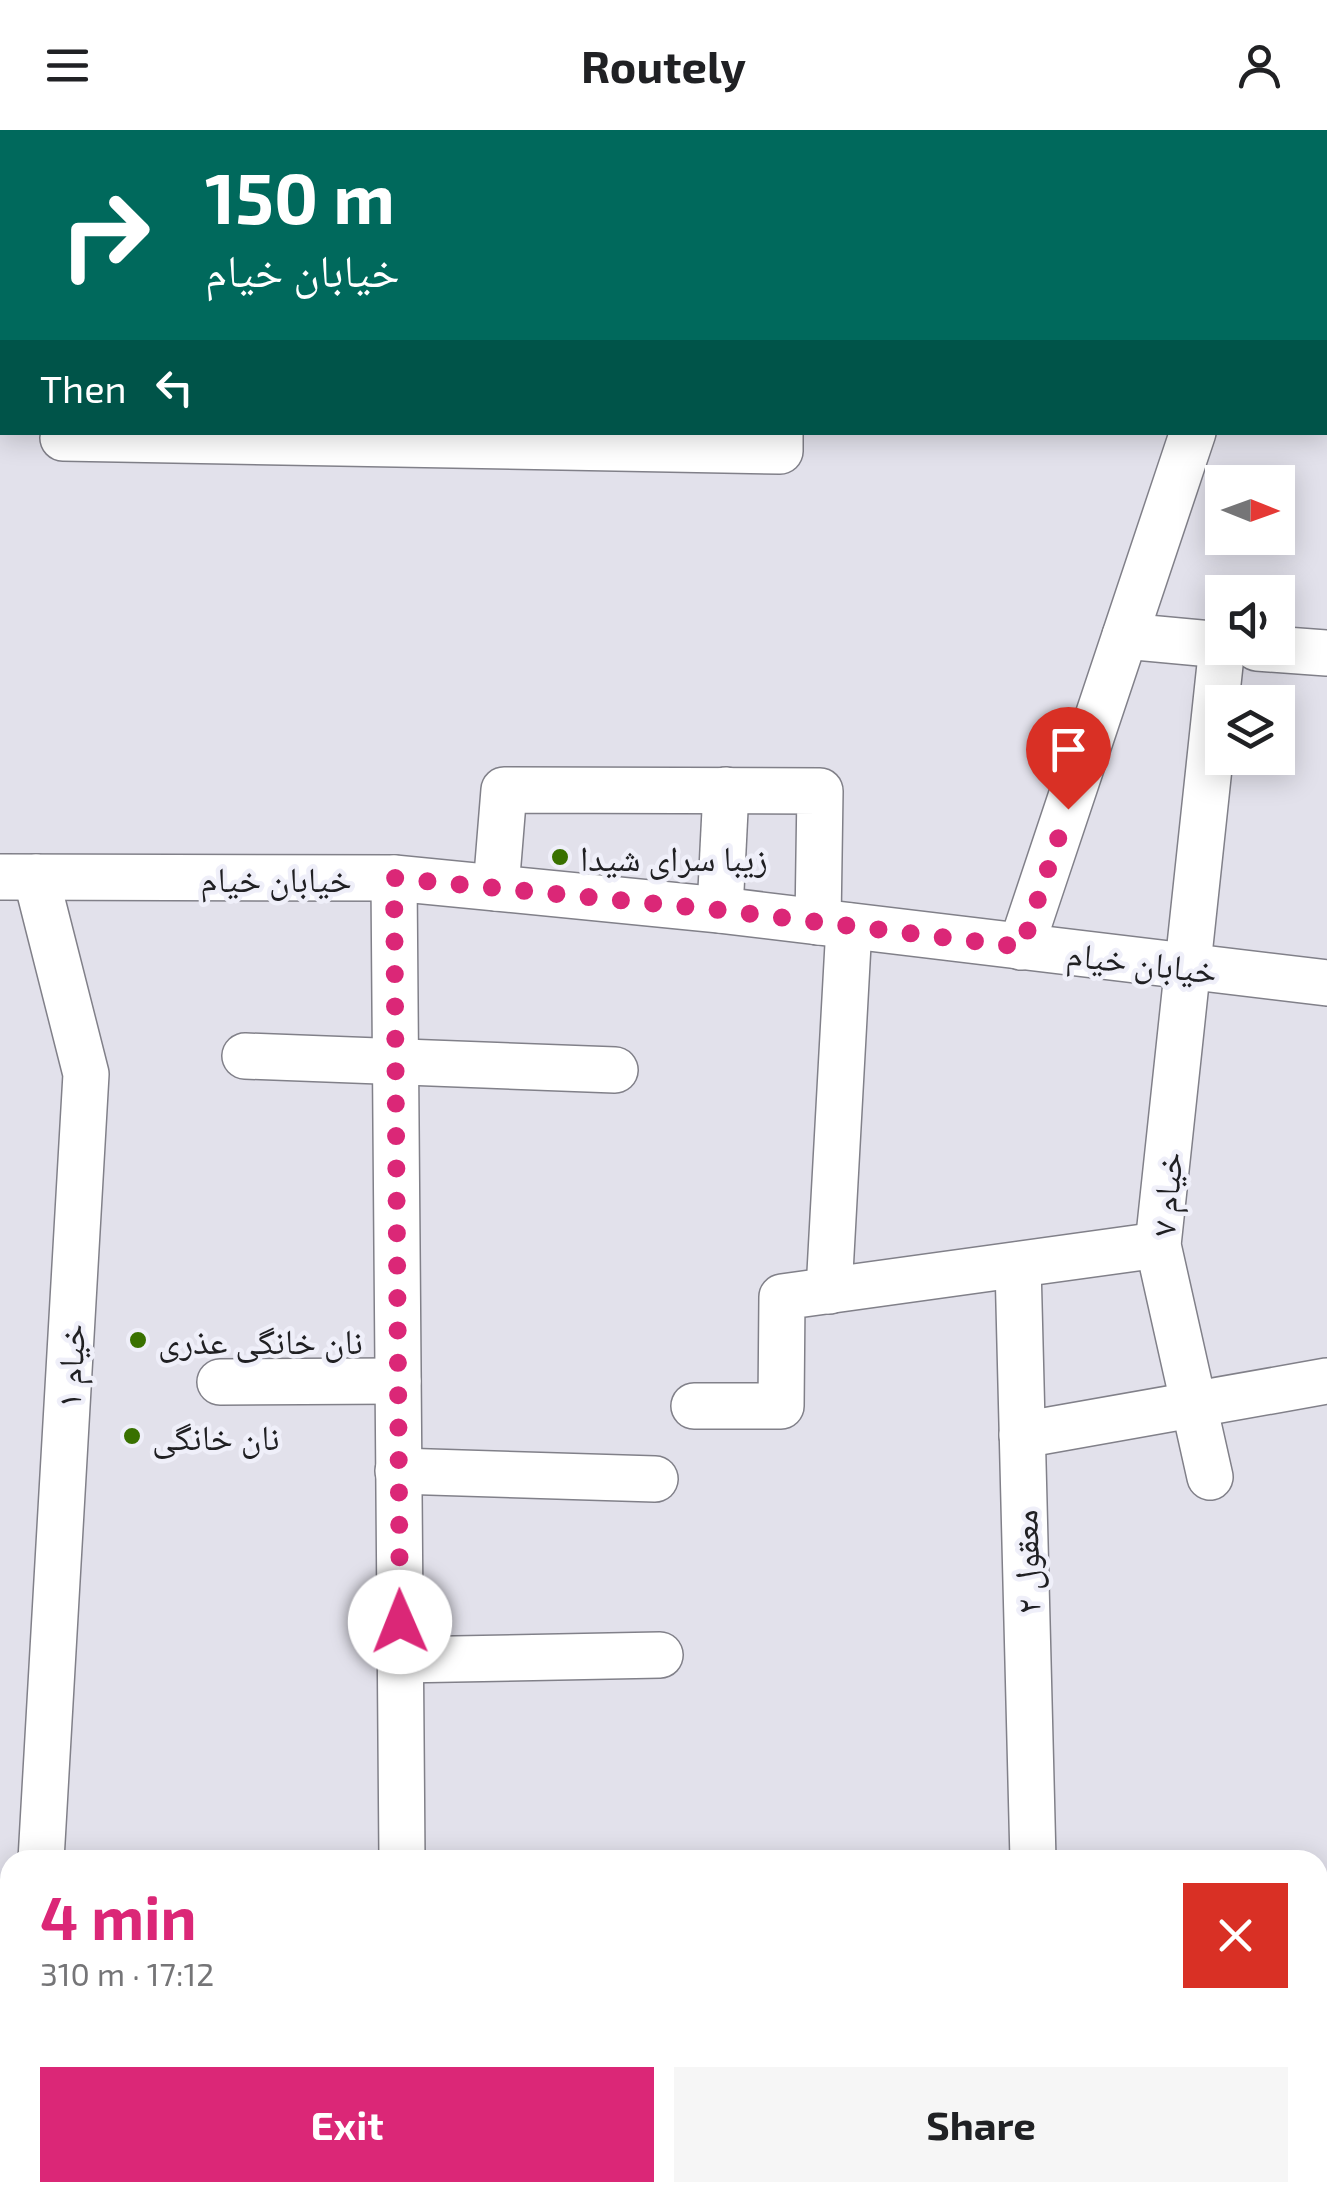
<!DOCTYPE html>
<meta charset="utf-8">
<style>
:root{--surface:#fff;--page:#f6f6f6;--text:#202124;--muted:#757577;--accent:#db2777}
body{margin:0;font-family:"Exo 2","Noto Naskh Arabic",sans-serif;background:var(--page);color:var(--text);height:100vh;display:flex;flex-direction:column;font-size:38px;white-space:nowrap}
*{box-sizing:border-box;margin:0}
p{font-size:32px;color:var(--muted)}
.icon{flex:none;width:55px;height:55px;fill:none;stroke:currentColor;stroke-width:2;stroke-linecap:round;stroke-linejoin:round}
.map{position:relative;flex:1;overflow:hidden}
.drawer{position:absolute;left:0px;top:1720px;width:1328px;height:352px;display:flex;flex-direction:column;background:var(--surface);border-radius:30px 30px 0 0;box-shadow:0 5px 25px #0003}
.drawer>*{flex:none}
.hud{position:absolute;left:0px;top:0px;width:1328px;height:305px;box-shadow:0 5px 25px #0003;background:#00695c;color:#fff;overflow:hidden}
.needle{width:65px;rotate:91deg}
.buttons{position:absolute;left:1205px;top:335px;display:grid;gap:20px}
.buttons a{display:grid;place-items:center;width:90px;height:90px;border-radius:0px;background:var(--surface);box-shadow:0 5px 25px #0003;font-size:50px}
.pin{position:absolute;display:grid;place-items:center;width:85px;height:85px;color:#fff;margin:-102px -42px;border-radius:50% 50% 50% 0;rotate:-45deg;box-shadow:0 0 10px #0007}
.pin .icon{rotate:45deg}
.me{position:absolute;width:110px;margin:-55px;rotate:359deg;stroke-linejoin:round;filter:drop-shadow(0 0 8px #0008)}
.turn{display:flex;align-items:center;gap:35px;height:210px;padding:0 40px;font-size:45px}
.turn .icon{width:130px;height:130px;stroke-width:2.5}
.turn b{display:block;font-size:70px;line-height:85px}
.then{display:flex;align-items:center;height:95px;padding:0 40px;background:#0003;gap:20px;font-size:38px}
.round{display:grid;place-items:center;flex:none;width:105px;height:105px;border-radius:0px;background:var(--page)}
.headline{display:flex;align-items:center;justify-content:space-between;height:170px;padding:0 40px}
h1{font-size:60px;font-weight:700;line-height:75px;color:var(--accent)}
.action{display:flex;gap:20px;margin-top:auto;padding:20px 40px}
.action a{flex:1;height:115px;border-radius:0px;background:var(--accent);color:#fff;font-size:40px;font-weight:700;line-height:115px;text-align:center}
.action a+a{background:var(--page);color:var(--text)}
header{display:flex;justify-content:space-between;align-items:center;height:130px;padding:0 40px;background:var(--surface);font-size:45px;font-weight:700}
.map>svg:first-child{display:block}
</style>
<header><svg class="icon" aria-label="menu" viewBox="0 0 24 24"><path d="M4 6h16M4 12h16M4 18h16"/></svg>Routely<svg class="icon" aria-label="person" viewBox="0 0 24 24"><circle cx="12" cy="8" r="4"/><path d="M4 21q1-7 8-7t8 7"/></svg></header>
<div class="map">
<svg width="1327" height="2072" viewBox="0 0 1327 2072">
<rect width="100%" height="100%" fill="#e2e1eb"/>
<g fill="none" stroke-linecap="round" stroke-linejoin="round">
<g stroke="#818089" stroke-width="48">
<g id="minor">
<path d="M 365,2 L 375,0"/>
<path d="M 556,2 L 556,0"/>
<path d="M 786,2 L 786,0"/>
<path d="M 1293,2 L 1294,0"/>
<path d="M 0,114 L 2,114"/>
<path d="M 63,308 L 780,321 L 780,302"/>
<path d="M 1125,506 L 1222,515"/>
<path d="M 1257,518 L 1327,523"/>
<path d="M 0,747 L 394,748 L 720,780 L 1327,853"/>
<path d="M 36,747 L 86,944 L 41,1730"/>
<path d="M 394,748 L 402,1730"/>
<path d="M 496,758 L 504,660 L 820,661 L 818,792"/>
<path d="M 720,780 L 726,660"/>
<path d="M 1021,817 L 1193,302"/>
<path d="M 245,926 L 615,940"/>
<path d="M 1018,1135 L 1033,1730"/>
<path d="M 829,1161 L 849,796"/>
<path d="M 220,1252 L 398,1251"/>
<path d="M 694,1276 L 781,1276 L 782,1167 L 1158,1115"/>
<path d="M 1022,1305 L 1327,1251"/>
<path d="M 398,1341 L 655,1349"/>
<path d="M 1210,1347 L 1158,1115 L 1222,516"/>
<path d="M 400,1530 L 660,1525"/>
<path d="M 0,2057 L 10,2058"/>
<path d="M 49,2062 L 133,2072"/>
<path d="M 405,2062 L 405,2072"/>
<path d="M 1042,2062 L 1042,2072"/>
</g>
</g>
<use href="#minor" stroke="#fff" stroke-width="45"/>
</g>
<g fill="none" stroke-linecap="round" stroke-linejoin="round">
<path stroke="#db2777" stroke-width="18" stroke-dasharray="0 32.4" d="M 400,1492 L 394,748 L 720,780 L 1022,817 L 1068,679"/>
</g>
<g fill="#397100" stroke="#efeff9" stroke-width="4">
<circle cx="560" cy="727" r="10"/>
<circle cx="138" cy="1210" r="10"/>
<circle cx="132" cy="1306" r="10"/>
</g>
<g text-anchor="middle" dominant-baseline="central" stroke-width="9" stroke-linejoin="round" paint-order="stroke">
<g font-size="35" fill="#202023" stroke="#efeff9" text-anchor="start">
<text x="580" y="727">زیبا سرای شیدا</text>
<text x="158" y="1210">نان خانگی عذری</text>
<text x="152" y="1306">نان خانگی</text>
</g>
<g font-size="35" fill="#202023" stroke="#efeff9">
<text x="276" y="748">خیابان خیام</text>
<text transform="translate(1142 831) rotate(7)">خیابان خیام</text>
<text transform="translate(1165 1064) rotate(-85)">خیام ۷</text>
<text transform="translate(69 1236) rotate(-87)">خیام ۱</text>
<text transform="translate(1025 1432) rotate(-92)">معقول ۲</text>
</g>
</g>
</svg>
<div class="buttons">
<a><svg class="needle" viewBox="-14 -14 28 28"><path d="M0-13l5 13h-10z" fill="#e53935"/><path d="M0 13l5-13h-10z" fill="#757577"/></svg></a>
<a><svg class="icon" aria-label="sound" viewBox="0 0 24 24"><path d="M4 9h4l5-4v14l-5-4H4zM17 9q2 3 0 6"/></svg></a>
<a><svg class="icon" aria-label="layers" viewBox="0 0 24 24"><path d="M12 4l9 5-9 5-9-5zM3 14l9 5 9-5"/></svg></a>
</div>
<div class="pin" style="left:1068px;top:679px;background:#d93025"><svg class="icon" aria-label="arrive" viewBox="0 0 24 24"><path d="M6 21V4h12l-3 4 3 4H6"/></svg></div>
<svg class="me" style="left:400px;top:1492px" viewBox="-20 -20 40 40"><circle r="19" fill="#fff"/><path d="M0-13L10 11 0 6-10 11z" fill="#db2777"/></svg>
<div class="hud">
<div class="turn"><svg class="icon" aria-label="right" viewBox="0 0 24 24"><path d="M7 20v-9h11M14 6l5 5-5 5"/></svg><div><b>150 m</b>خیابان خیام</div></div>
<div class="then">Then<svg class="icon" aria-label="left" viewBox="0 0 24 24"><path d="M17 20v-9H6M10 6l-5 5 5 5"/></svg></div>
</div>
<section class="drawer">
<div class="headline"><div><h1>4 min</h1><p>310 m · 17:12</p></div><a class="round" style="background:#d93025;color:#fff"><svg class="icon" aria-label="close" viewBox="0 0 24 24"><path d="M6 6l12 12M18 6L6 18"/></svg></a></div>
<div class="action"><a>Exit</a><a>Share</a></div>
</section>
</div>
